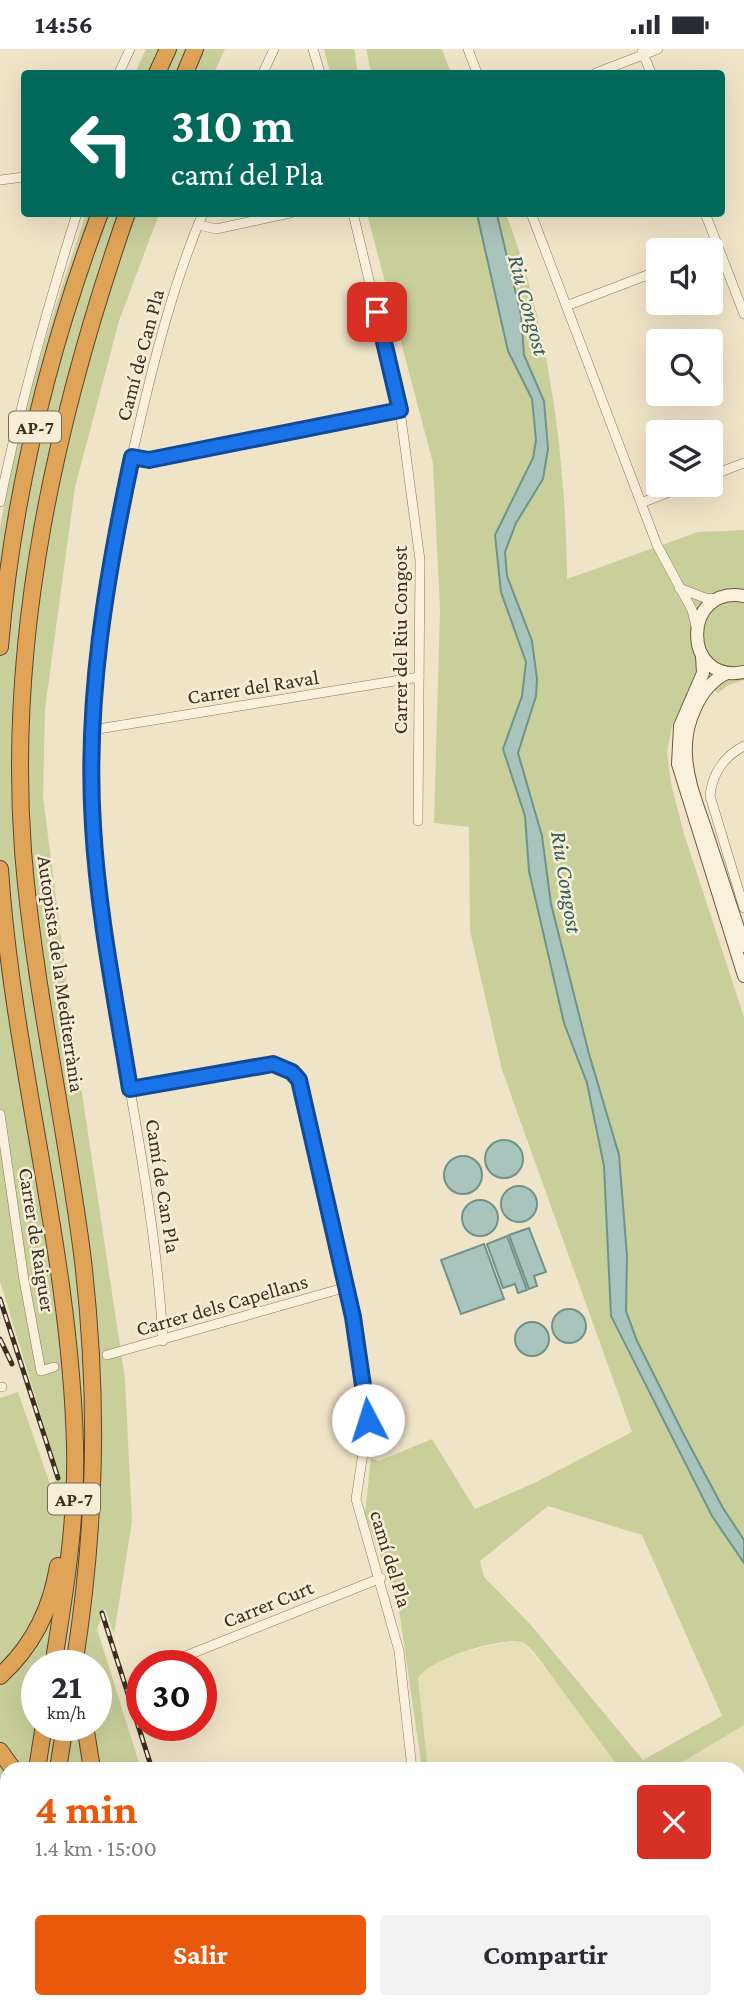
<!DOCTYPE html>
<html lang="es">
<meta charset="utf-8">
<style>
:root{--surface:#fff;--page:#f2f2f3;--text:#2b2b33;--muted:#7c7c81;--accent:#ea580c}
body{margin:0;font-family:"Crimson Pro",serif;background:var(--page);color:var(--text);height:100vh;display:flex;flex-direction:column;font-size:26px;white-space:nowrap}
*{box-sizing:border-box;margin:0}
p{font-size:23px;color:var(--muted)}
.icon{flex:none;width:38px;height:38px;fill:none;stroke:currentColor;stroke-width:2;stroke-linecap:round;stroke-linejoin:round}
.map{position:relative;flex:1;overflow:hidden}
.panel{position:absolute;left:0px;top:1713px;width:746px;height:247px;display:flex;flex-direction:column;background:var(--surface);border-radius:21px 21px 0 0;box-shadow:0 7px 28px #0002}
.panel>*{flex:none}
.hud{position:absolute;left:21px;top:21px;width:704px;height:147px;border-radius:7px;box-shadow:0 7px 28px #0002;background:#00695c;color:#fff;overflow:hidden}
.controls{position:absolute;left:646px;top:189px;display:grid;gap:14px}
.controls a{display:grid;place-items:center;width:77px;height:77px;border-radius:7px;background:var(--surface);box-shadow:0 7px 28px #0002;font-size:35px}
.speed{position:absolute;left:21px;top:1601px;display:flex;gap:14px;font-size:35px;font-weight:700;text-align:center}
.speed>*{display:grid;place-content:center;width:91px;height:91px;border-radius:50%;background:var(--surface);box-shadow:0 7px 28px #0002;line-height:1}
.speed small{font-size:18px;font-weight:400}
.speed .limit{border:10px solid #d22;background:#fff;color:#111}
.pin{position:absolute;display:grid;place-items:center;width:60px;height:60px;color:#fff;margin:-30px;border-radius:14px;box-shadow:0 4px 10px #0006}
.me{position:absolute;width:77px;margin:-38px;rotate:355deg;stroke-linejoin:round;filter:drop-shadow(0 0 5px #0008)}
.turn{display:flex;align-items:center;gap:24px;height:147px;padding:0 35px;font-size:32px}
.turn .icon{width:91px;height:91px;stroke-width:2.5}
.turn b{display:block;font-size:49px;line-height:60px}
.round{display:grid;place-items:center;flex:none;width:74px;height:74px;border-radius:7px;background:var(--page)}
.head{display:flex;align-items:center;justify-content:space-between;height:119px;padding:0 35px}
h1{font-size:42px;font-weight:700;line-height:52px;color:var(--accent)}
.action{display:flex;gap:14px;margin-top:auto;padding:14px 35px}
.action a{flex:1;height:80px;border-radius:7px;background:var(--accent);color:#fff;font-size:28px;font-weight:700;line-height:80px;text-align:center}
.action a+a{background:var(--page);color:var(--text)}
.status{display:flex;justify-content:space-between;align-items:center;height:49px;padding:0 35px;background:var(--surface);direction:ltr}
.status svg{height:19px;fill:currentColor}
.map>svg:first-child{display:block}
</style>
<div class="status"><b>14:56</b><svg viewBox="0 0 49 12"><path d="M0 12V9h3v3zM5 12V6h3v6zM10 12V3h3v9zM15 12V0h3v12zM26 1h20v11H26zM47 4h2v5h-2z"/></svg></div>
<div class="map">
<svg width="744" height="1959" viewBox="0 0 744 1959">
<rect width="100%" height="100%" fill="#f0e4c8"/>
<g fill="#e6deb5">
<path d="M 522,1593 L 577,1658 L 620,1720 L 428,1720 L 418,1629 L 423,1621 L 444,1610 L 490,1596 Z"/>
<path d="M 744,1676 L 744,1903 L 739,1907 L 738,1720 L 671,1720 Z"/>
<path d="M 744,1909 L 744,1959 L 679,1959 L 684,1953 L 738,1953 L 739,1913 Z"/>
<path d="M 460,1953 L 676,1953 L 672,1959 L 460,1959 Z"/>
</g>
<g fill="#c9cf9b" fill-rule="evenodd">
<path d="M 146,0 L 225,0 L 214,24 L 135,24 Z"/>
<path d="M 324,0 L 354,0 L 358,24 L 330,24 Z"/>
<path d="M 366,0 L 442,0 L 451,24 L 371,24 Z"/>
<path d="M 86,165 L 159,165 L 119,272 L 75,438 L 45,660 L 43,748 L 76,1004 L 125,1330 L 132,1473 L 114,1585 L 105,1560 L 97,1580 L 141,1720 L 7,1720 L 7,1953 L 70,1953 L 66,1959 L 0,1959 L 0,1349 L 18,1343 L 51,1438 L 59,1426 L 0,1232 L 0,478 C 19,370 51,268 86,165 ZM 37,1617 L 96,1617 L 96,1676 L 37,1676 Z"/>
<path d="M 367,165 L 477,165 L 508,302 L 532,350 L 536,391 L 533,409 L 495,486 L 501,543 L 526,613 L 522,647 L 503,700 L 525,767 L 529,822 L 564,974 L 587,1034 L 604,1117 L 611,1270 L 712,1467 L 744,1514 L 744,1676 L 671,1720 L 620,1720 L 534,1603 C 530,1599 526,1594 521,1593 C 500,1588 428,1610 418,1629 L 428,1720 L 422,1720 L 398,1554 L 365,1465 L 371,1409 L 379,1412 L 432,1390 L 475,1460 L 536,1433 L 632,1383 L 502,1021 L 470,882 L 469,778 L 434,774 L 440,560 L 433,414 ZM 548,1457 L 642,1486 L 722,1667 L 643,1711 L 530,1575 L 484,1528 L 480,1512 Z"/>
<path d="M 496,165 L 506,165 C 549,277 566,410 567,530 L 698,483 L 744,481 L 744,631 L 727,637 L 718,644 L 695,629 L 672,677 L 667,703 L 671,734 L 684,785 L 744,968 L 744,1491 L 723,1459 L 683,1384 L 637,1292 L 626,1262 L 627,1207 L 619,1106 L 589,1005 L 551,855 L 542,787 L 518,704 L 536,647 L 537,630 L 532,592 L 507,527 L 505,503 L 516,474 L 543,430 L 548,400 L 544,352 L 524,306 L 521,265 Z"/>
</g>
<g fill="#a9c4bc" stroke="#6f938a" stroke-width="2">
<path d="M 477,165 L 497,166 L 521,266 L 524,306 L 544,352 L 548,400 L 543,430 L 516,474 L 505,503 L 507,527 L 532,592 L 537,630 L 536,647 L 518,704 L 542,787 L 551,855 L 589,1005 L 619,1106 L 627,1207 L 626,1262 L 637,1292 L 683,1384 L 723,1459 L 744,1491 L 744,1514 L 712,1467 L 611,1267 L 604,1117 L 587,1034 L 564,974 L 529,822 L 525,767 L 503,700 L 522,647 L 526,613 L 501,543 L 495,486 L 533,409 L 536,391 L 532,350 L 508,302 Z"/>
<circle cx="504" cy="1110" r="19"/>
<circle cx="463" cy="1126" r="19"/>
<circle cx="519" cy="1155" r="18"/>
<circle cx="480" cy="1169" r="18"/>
<path d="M 529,1179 L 546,1223 L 534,1227 L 537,1237 L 529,1240 L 509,1186 Z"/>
<path d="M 507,1187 L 527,1241 L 518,1244 L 515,1235 L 503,1239 L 487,1195 Z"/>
<path d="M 484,1195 L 504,1250 L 461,1265 L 441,1211 Z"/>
<circle cx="569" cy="1277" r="17"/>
<circle cx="532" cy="1290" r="17"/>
</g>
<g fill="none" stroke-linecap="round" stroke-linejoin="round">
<path stroke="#ccc0a6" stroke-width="9" stroke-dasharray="9 4.5" stroke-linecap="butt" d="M 54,1318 L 107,1306"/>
<g stroke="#8d765c" stroke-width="10">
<g id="street">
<path d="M 313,0 L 320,24"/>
<path d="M 468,0 L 477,24"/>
<path d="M 642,2 L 651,24"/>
<path d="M 119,24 L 130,0"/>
<path d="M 263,24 L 274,0"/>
<path d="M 596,24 L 658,0"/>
<path d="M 0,131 L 24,128"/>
<path d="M 353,164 L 400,361 L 420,511 L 418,772"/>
<path d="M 531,164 L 657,496 L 692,561 L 696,577"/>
<path d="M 705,164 L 744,265"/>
<path d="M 199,176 L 216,180 L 290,164"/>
<path d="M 566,257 L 658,222"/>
<path d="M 132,407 L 149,411 L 400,361"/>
<path d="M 710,427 L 744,414"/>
<path d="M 0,453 C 20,355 47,260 77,164"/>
<path d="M 641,454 L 687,436"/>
<path d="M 679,539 L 705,549 L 717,550"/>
<path d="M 92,681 L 419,628"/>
<path d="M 744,697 C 724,707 712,725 710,747 L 744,859"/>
<path d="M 130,1040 L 273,1015 L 292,1023 L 299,1031 L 347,1238 L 366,1339 L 368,1371 L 356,1450 L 399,1602 L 412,1720"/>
<path d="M 0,1065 L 24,1231 L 41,1322 L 54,1318"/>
<path d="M 163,1292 C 154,1129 111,970 95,807 C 80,666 105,522 137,385 C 154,311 173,235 203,164"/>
<path d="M 107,1306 L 347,1238"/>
<path d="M 0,1338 L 2,1338"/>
<path d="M 168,1614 L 381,1529"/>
<path d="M 415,1959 L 421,1957"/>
</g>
</g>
<g stroke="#6f573f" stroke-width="14">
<g id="secondary">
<path d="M 744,547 C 682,535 681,636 744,623"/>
<path d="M 702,607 L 703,624 L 680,677 L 678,715 L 744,927"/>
<path d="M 727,624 C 699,637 684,676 686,706 C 687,731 697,755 705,779 C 718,818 731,858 744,897"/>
</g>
</g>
<g stroke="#5b4430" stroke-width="18">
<g id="highway">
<path d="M 157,24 L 168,0"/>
<path d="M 185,24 L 195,0"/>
<path d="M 0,598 C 12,450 48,303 100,164"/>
<path d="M 0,820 C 13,1014 70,1202 75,1396 C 77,1470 65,1544 53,1617"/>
<path d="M 74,1617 C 96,1479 99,1351 83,1212 C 66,1075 34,940 23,802 C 7,585 56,369 127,164"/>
<path d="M 0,1627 C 33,1597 51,1561 58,1517"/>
<path d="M 85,1676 L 92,1720"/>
<path d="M 0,1702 L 13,1720"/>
<path d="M 37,1720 L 44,1676"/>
<path d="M 58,1720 L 65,1676"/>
<path d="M 0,1816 L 7,1818"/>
<path d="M 15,1953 L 15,1959"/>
<path d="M 36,1953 L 37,1959"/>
<path d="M 174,1953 L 178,1959"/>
<path d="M 190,1953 L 192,1959"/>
<path d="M 57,1959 L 59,1953"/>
</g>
</g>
<use href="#street" stroke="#faf1dc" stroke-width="9"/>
<use href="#secondary" stroke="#faf1dc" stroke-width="12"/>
<use href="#highway" stroke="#e0a458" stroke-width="16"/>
<g stroke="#3d2e20" stroke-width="5">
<g id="rail">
<path d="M 0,1250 L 58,1429"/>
<path d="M 0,1290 L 12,1315"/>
<path d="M 102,1564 L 152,1720"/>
<path d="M 226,1953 L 228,1959"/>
</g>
</g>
<use href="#rail" stroke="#f7eed8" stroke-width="2.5" stroke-dasharray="8" stroke-linecap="butt"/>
</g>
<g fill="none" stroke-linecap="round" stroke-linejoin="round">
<g stroke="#114b97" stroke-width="18">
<path id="route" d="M 368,1371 L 353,1268 L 299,1031 L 292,1023 L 273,1015 L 130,1040 C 116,953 98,865 93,777 C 85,652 106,529 132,408 L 149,411 L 400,361 L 377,263"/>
</g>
<use href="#route" stroke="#1a73e8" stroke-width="12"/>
</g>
<g text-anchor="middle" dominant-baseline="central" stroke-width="5" stroke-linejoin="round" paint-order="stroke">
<g fill="#f7eed8" stroke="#756857" stroke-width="2">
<rect x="9" y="362.5" width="52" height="31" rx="5"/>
<rect x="48" y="1434.5" width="52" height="31" rx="5"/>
</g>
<g font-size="19" font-weight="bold" fill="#3d2e20">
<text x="35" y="378">AP-7</text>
<text x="74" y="1450">AP-7</text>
</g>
<g font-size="21" fill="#3d2e20" stroke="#f7eed8">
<text transform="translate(140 306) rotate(-75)">Camí de Can Pla</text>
<text transform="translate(400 591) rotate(-90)">Carrer del Riu Congost</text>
<text transform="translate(253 638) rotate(-9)">Carrer del Raval</text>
<text transform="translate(61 925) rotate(82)">Autopista de la Mediterrània</text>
<text transform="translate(163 1137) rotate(81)">Camí de Can Pla</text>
<text transform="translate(37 1191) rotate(81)">Carrer de Raiguer</text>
<text transform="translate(222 1256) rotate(-16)">Carrer dels Capellans</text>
<text transform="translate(391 1510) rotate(73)">camí del Pla</text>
<text transform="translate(268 1555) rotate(-22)">Carrer Curt</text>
</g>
<g font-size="23" font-style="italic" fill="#2f5d5a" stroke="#f7eed8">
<text transform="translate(529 256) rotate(75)">Riu Congost</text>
<text transform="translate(567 833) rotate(81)">Riu Congost</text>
</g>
</g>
</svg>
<div class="controls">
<a><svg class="icon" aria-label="sound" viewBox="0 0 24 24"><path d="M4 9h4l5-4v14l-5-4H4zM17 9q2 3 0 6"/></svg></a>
<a><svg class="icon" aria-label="search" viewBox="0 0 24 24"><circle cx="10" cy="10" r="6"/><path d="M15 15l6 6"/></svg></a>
<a><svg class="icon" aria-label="layers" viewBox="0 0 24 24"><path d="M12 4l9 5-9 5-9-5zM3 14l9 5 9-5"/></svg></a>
</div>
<div class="speed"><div>21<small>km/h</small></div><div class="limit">30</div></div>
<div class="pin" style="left:377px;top:263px;background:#d93025"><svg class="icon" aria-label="arrive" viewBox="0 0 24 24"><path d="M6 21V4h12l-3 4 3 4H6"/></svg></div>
<svg class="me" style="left:368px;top:1371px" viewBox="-20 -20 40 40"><circle r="19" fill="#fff"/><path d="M0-13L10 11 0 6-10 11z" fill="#1a73e8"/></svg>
<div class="hud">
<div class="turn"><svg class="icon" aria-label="left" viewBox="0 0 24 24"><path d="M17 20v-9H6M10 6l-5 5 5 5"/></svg><div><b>310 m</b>camí del Pla</div></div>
</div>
<section class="panel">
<div class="head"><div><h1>4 min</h1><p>1.4 km · 15:00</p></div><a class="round" style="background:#d93025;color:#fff"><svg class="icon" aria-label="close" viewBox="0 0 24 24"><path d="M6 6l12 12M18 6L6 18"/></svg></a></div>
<div class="action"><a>Salir</a><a>Compartir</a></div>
</section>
</div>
